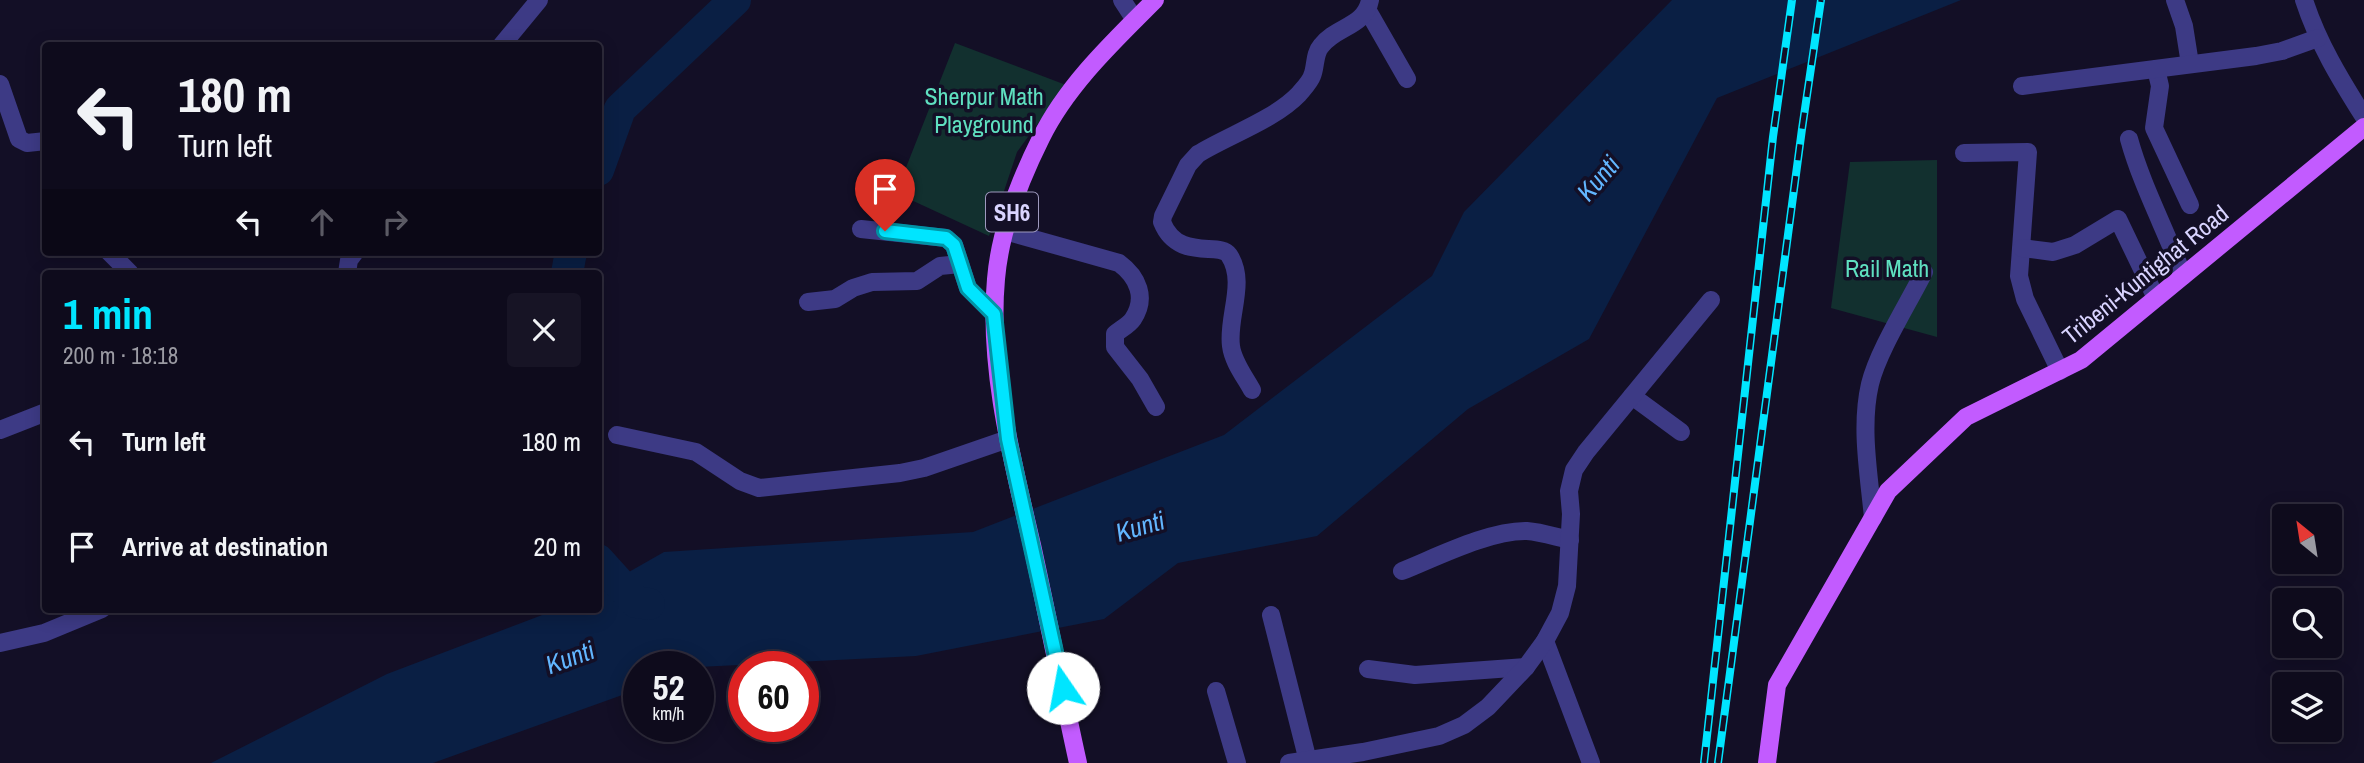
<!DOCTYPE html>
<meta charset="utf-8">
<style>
:root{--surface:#0e0b1c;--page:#171425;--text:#f1f3f6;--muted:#9b9ba3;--line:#2e2b3b;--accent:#00e5ff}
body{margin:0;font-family:"Archivo Narrow",sans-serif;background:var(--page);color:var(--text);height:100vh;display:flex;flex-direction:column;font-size:26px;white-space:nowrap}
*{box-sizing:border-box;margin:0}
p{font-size:23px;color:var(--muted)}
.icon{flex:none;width:38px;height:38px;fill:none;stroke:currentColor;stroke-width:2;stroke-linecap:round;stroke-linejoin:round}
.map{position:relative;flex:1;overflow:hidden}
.drawer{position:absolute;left:42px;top:270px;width:560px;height:343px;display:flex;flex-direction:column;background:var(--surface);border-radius:7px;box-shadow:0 4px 18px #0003,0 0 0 2px var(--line)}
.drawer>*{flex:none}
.hud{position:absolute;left:42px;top:42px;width:560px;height:214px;border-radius:7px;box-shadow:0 4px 18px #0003,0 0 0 2px var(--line);background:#0e0b1c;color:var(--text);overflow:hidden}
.needle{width:46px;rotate:330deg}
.tools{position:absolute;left:2272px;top:504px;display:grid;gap:14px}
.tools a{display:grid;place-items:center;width:70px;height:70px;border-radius:7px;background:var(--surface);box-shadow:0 4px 18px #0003,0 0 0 2px var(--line);font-size:35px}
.speed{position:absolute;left:623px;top:651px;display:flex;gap:14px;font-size:35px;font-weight:700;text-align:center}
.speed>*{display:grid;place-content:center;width:91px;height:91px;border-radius:50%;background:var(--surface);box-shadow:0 4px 18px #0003,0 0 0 2px var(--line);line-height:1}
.speed small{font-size:18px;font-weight:400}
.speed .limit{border:10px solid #d22;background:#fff;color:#111}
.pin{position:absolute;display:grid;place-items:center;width:60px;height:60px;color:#fff;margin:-72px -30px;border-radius:50% 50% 50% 0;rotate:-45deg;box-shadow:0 0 7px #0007}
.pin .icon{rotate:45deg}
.me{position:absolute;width:77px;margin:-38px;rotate:348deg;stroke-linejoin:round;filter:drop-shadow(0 0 5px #0008)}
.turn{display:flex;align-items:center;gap:24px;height:147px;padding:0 21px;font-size:32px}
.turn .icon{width:91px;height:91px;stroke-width:2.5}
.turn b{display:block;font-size:49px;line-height:60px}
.lanes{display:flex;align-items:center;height:66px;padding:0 21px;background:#0003;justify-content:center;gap:35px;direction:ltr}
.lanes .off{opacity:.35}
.round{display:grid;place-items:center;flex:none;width:74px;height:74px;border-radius:7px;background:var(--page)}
.summary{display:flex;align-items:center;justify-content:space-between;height:119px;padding:0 21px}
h1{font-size:42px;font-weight:700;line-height:52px;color:var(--accent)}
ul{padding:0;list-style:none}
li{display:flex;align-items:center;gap:21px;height:105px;padding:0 21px}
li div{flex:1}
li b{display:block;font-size:26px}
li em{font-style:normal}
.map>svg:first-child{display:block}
</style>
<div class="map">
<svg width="2364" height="763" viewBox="0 0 2364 763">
<rect width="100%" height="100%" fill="#130f26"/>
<g fill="#12302f">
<path d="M 955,43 L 1066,85 L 1017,152 L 989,236 L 896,193 Z"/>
<path d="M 1937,160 L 1937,337 L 1831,308 L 1850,162 Z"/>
</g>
<path fill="#0a1f44" d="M 1672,0 L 1961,0 L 1717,98 L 1589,339 L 1468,409 L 1317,536 L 1178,563 L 1104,619 L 916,656 L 698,667 L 639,667 L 639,689 L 433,763 L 211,763 L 387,674 L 558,609 L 598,609 L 599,589 L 664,552 L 973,532 L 1224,435 L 1432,276 L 1464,212 Z"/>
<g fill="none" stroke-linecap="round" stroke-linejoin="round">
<g stroke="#0a1f44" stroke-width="32">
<path d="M 598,170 L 620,109 L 735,0"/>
<path d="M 567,273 L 571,252"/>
<path d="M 598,560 L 636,602 L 649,604"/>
</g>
<g stroke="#3d3a85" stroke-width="18">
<path d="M 1122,0 L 1135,20"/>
<path d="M 2175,0 L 2184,26 L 2190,64"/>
<path d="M 2304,0 C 2318,43 2340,79 2364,117"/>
<path d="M 1368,11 L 1407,79"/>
<path d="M 501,46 L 539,0"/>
<path d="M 2156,69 L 2160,86 L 2154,128 L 2190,205"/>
<path d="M 0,84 L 19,139 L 27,143 L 46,141"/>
<path d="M 2022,86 L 2256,56 L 2282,51 L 2318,38"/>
<path d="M 2129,139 C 2142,186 2166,230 2183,276"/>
<path d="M 1964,153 L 2028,152 L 2019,276 L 2025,299 L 2060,371"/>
<path d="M 861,229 L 946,238 L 954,245 L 968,288 L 994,314"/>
<path d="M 1005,231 L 1119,263 C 1138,277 1147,298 1133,319 C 1129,325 1121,329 1115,334 L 1115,347 L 1140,379 L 1156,407"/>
<path d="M 2022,248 L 2053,252 L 2075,245 L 2118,219 L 2156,298"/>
<path d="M 109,252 L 130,273"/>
<path d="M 347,273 L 349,260 L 355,252"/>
<path d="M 808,302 L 835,299 L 853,288 L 872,282 L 917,281 L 940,266 L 960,264"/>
<path d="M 1252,390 C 1245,377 1233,362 1231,346 C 1227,317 1247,282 1229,255 C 1220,241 1178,262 1162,222 L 1163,216 L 1188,165 L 1198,154 C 1229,135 1274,120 1299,94 C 1303,89 1310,82 1312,76 C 1316,67 1314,54 1321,46 C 1336,26 1365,27 1370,0"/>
<path d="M 1632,396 L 1681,432"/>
<path d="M 0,430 L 46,412"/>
<path d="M 617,435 L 696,452 L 740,481 L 759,488 L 900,473 L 924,468 L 1008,439"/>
<path d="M 1873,518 C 1869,474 1860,427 1870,384 C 1878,351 1908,304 1924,272"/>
<path d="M 1402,571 C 1437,557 1490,530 1527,531 C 1541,532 1556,537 1570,540"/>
<path d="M 1271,615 L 1308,761"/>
<path d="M 1545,641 L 1591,763"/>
<path d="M 0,643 L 44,633 L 102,609"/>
<path d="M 1368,669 L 1415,675 L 1526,667"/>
<path d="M 1216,691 L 1237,763"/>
<path d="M 1289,763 L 1363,752 L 1439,736 L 1464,725 L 1488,707 L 1526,667 L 1545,641 L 1560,613 L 1567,586 L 1571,514 L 1569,491 L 1574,470 L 1586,452 L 1711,300"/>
</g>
<g stroke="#c25bff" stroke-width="18">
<path d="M 1078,763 C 1062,691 1048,618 1032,545 C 1012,459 988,368 996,279 C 1000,231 1020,180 1041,138 C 1067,85 1114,41 1155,0"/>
<path d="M 1767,763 L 1777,685 L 1888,491 L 1966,417 L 2081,360 L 2364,127"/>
</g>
<g stroke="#00e5ff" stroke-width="8">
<g id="rail">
<path d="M 1704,763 L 1773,137 L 1792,0"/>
<path d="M 1718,763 L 1802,129 L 1821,0"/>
</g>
</g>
<use href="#rail" stroke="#130f26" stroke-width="5" stroke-dasharray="16" stroke-linecap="butt"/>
</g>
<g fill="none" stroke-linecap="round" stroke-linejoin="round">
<g stroke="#0095a6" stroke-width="18">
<path id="route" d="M 885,231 L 946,238 L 954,245 L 968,288 L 994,314 L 1008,439 L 1063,688"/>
</g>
<use href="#route" stroke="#00e5ff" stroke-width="12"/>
</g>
<g text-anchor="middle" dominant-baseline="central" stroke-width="7" stroke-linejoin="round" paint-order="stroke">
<rect fill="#130f26" stroke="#9e99be" stroke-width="2" x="986" y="192.5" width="52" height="39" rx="5"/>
<g font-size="23" font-weight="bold" fill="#d9d4ff">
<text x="1012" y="212">SH6</text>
</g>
<g font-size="24" fill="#5fe0c0" stroke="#130f26">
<text x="984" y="96">Sherpur Math<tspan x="984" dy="28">Playground</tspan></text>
<text x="1887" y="268">Rail Math</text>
</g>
<g font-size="24" fill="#d9d4ff" stroke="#130f26">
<text transform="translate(2145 274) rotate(-39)">Tribeni-Kuntighat Road</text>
</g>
<g font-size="26" font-style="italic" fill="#62b6ff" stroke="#130f26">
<text transform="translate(1598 178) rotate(-49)">Kunti</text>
<text transform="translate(1140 526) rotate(-16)">Kunti</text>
<text transform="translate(570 657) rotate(-20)">Kunti</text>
</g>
</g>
</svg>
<div class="tools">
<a><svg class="needle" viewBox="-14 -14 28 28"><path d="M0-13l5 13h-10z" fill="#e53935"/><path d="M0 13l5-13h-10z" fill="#9b9ba3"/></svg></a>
<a><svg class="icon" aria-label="search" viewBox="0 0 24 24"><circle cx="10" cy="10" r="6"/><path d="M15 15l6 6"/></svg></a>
<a><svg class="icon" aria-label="layers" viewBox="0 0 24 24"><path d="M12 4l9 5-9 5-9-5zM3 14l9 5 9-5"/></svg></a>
</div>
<div class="speed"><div>52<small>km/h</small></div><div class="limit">60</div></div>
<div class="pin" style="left:885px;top:231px;background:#d93025"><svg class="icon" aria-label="arrive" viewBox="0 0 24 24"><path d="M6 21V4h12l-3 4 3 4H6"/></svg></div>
<svg class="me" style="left:1063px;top:688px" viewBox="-20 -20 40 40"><circle r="19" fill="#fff"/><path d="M0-13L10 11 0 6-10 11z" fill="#00e5ff"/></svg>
<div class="hud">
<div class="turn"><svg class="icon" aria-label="left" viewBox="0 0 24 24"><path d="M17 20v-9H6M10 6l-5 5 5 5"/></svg><div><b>180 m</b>Turn left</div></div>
<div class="lanes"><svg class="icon" aria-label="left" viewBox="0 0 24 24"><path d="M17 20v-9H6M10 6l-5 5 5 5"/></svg><svg class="icon off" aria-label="ahead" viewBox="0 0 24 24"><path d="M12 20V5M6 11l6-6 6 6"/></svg><svg class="icon off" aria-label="right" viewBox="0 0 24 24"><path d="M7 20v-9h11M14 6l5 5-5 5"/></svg></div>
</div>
<section class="drawer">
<div class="summary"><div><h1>1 min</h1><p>200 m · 18:18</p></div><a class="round"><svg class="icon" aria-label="close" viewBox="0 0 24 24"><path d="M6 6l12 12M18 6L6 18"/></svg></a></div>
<ul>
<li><svg class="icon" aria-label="left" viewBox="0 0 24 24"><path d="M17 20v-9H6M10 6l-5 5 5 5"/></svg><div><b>Turn left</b></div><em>180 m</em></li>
<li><svg class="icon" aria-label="arrive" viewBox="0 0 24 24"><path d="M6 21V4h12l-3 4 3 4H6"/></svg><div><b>Arrive at destination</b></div><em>20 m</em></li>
</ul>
</section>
</div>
